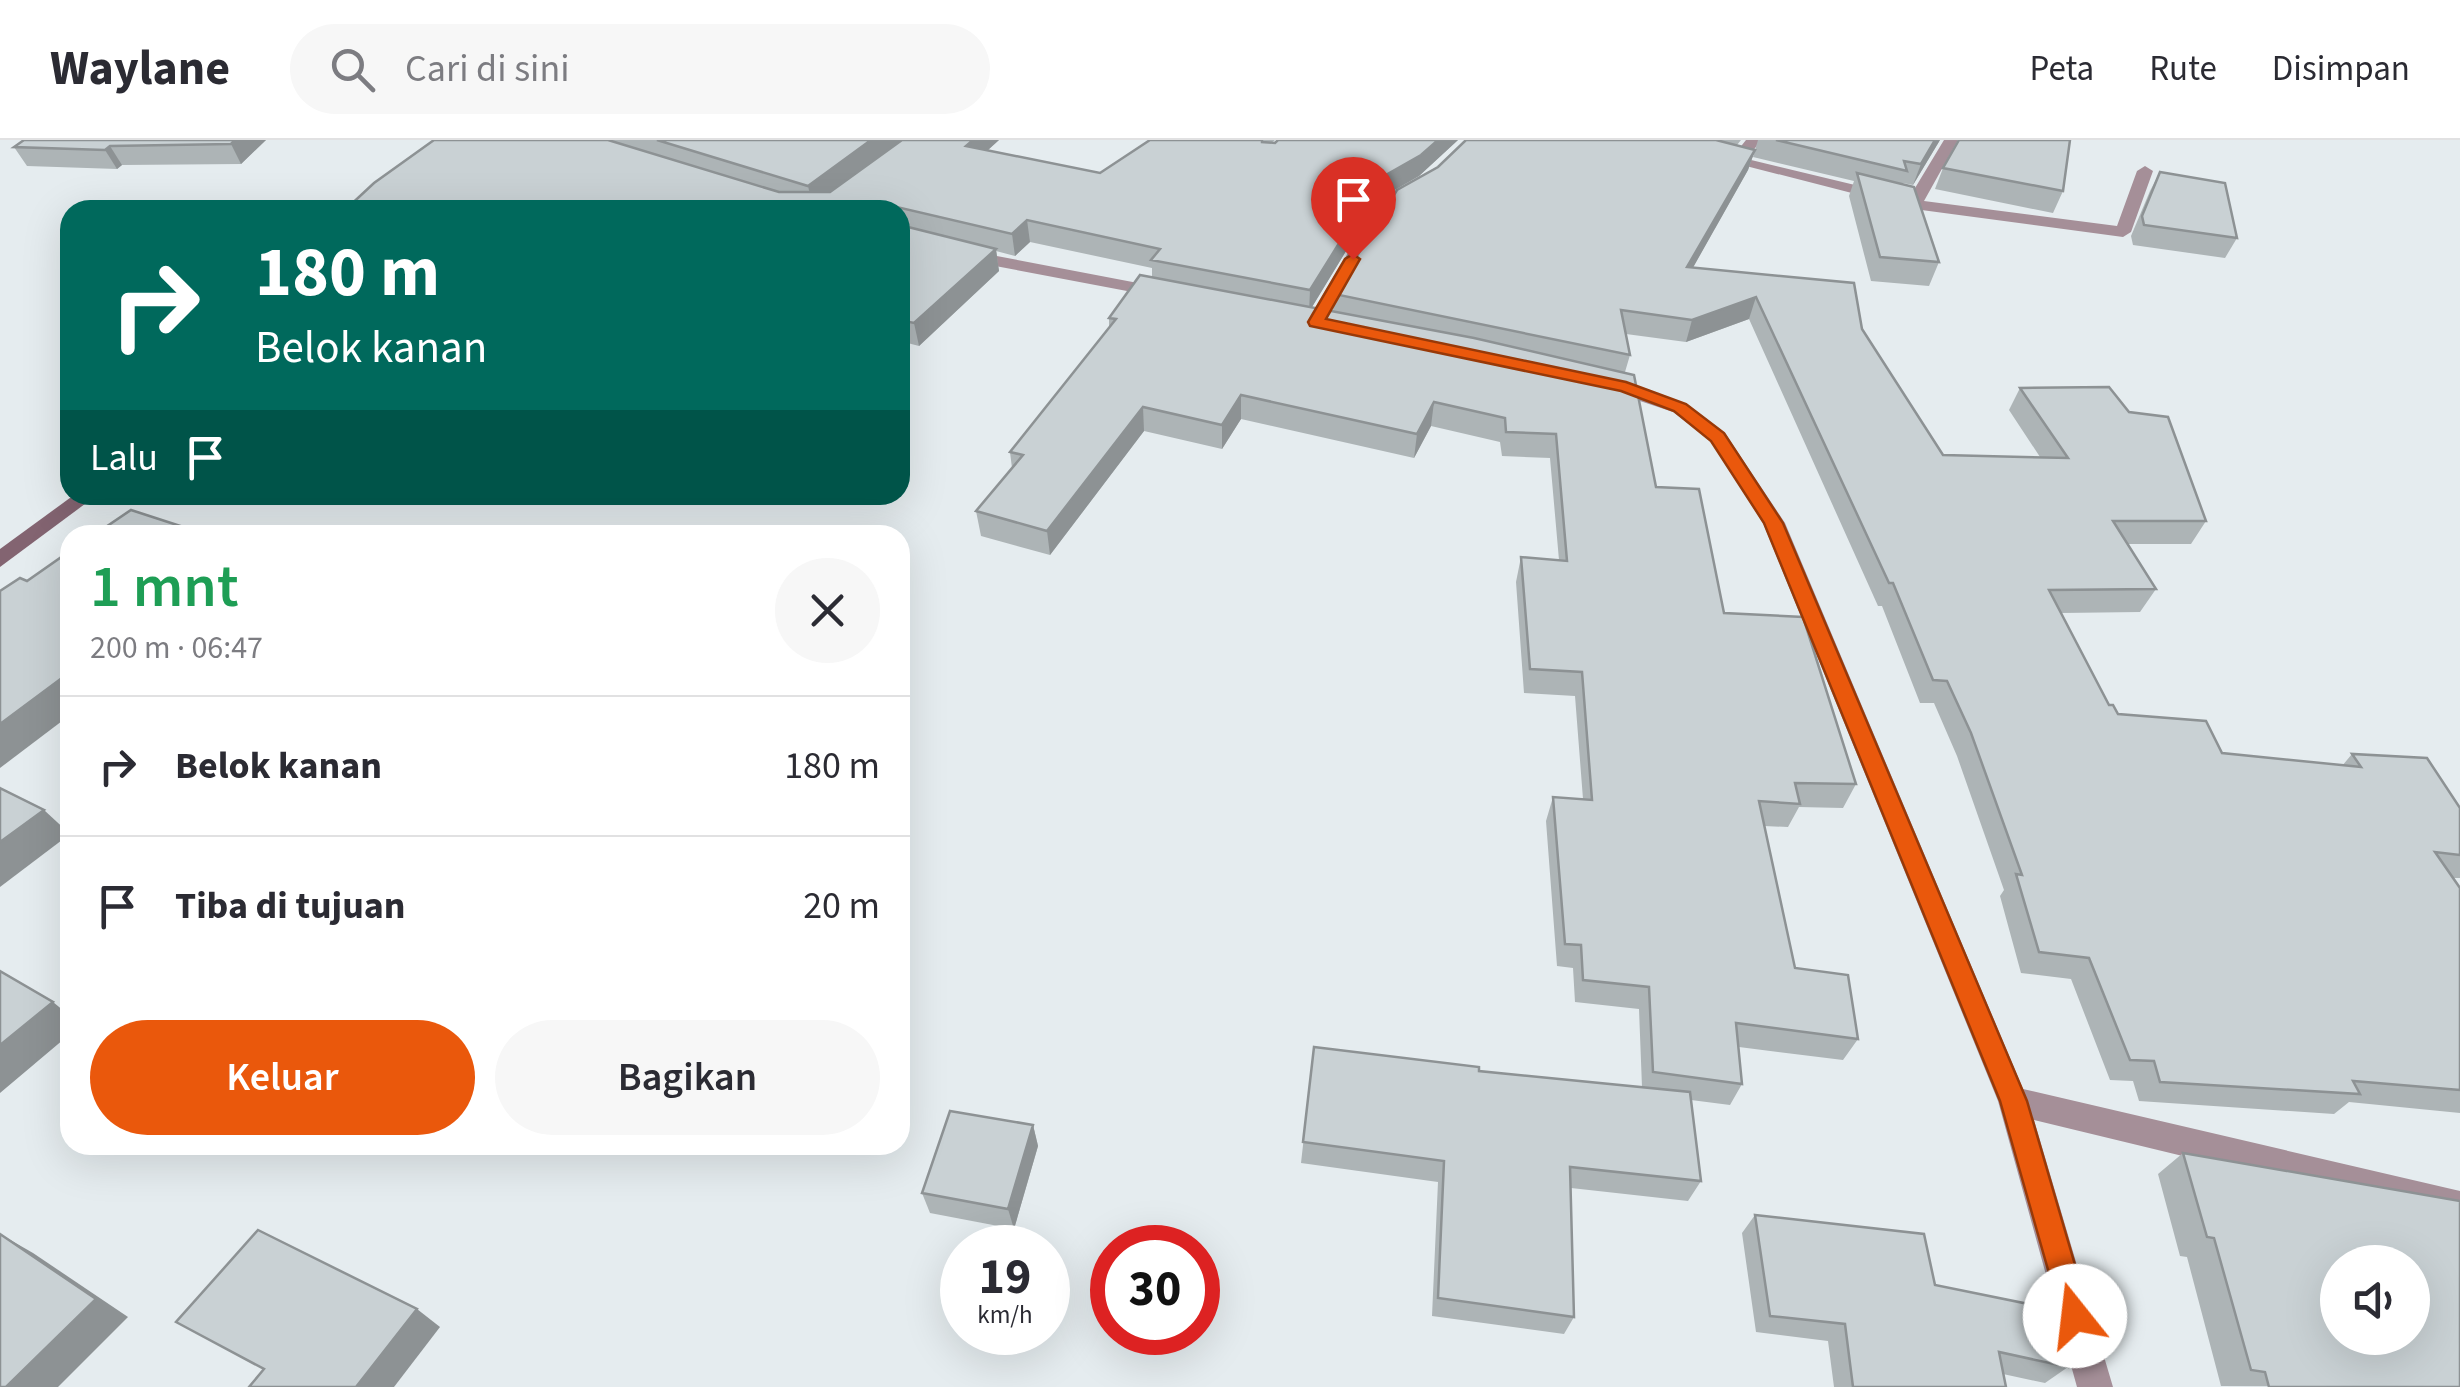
<!DOCTYPE html>
<html lang="id">
<meta charset="utf-8">
<style>
:root{--surface:#fff;--page:#f7f7f7;--text:#2b2b33;--muted:#7c7c81;--line:#e1e1e2;--accent:#ea580c}
body{margin:0;font-family:"Source Sans 3",sans-serif;background:var(--page);color:var(--text);height:100vh;display:flex;flex-direction:column;font-size:38px;white-space:nowrap}
*{box-sizing:border-box;margin:0}
p{font-size:32px;color:var(--muted)}
.icon{flex:none;width:55px;height:55px;fill:none;stroke:currentColor;stroke-width:2;stroke-linecap:round;stroke-linejoin:round}
.map{position:relative;flex:1;overflow:hidden}
.drawer{position:absolute;left:60px;top:385px;width:850px;height:630px;display:flex;flex-direction:column;background:var(--surface);border-radius:30px;box-shadow:0 10px 40px #0002}
.drawer>*{flex:none}
.guide{position:absolute;left:60px;top:60px;width:850px;height:305px;border-radius:30px;box-shadow:0 10px 40px #0002;background:#00695c;color:#fff;overflow:hidden}
.controls{position:absolute;left:2320px;top:1105px;display:grid;gap:20px}
.controls a{display:grid;place-items:center;width:110px;height:110px;border-radius:50%;background:var(--surface);box-shadow:0 10px 40px #0002;font-size:50px}
.speed{position:absolute;left:940px;top:1085px;display:flex;gap:20px;font-size:50px;font-weight:700;text-align:center}
.speed>*{display:grid;place-content:center;width:130px;height:130px;border-radius:50%;background:var(--surface);box-shadow:0 10px 40px #0002;line-height:1}
.speed small{font-size:25px;font-weight:400}
.speed .limit{border:15px solid #d22;background:#fff;color:#111}
.pin{position:absolute;display:grid;place-items:center;width:85px;height:85px;color:#fff;margin:-102px -42px;border-radius:50% 50% 50% 0;rotate:-45deg;box-shadow:0 0 10px #0007}
.pin .icon{rotate:45deg}
.me{position:absolute;width:110px;margin:-55px;rotate:344deg;stroke-linejoin:round;filter:drop-shadow(0 0 8px #0008)}
.turn{display:flex;align-items:center;gap:35px;height:210px;padding:0 30px;font-size:45px}
.turn .icon{width:130px;height:130px;stroke-width:2.5}
.turn b{display:block;font-size:70px;line-height:85px}
.then{display:flex;align-items:center;height:95px;padding:0 30px;background:#0003;gap:20px;font-size:38px}
.round{display:grid;place-items:center;flex:none;width:105px;height:105px;border-radius:52px;background:var(--page)}
.overview{display:flex;align-items:center;justify-content:space-between;height:170px;padding:0 30px}
h1{font-size:60px;font-weight:600;line-height:75px;color:#1e9e55}
.cta{display:flex;gap:20px;margin-top:auto;padding:20px 30px}
.cta a{flex:1;height:115px;border-radius:60px;background:var(--accent);color:#fff;font-size:40px;font-weight:600;line-height:115px;text-align:center}
.cta a+a{background:var(--page);color:var(--text)}
ul{padding:0;list-style:none}
li{display:flex;align-items:center;gap:30px;height:140px;padding:0 30px;border-top:2px solid var(--line)}
li div{flex:1}
li b{display:block;font-size:38px}
li em{font-style:normal}
header{display:flex;align-items:center;gap:60px;box-sizing:border-box;height:140px;padding:0 50px;background:var(--surface);border-bottom:2px solid var(--line)}
header strong{font-size:48px}
nav{display:flex;gap:55px;margin-inline-start:auto;font-size:35px}
.search{width:700px;height:90px;background:var(--page);display:flex;align-items:center;gap:25px;box-sizing:border-box;padding:0 35px;border-radius:55px;color:var(--muted);font-size:38px}
.map>svg:first-child{display:block}
</style>
<header>
<strong>Waylane</strong>
<div class="search"><svg class="icon" aria-label="search" viewBox="0 0 24 24"><circle cx="10" cy="10" r="6"/><path d="M15 15l6 6"/></svg>Cari di sini</div>
<nav><a>Peta</a><a>Rute</a><a>Disimpan</a></nav>
</header>
<div class="map">
<svg width="2460" height="1247" viewBox="0 0 2460 1247">
<rect width="100%" height="100%" fill="#e5ecef"/>
<g fill="none" stroke-linecap="round" stroke-linejoin="round">
<g fill="#a58f98" fill-rule="evenodd">
<path d="M 1645,0 L 1670,0 L 1734,15 L 1746,0 L 1761,0 L 1747,19 L 1909,58 L 1944,0 L 1958,0 L 1924,61 L 2117,86 L 2137,31 L 2145,26 L 2153,31 L 2131,92 L 2123,97 L 1914,69 Z"/>
<path d="M 1413,44 L 1427,47 L 1387,74 L 1322,186 L 1310,186 L 1307,182 L 1374,69 L 1382,60 Z"/>
<path d="M 900,92 L 960,109 L 1164,148 L 1173,153 L 1164,158 L 958,119 L 900,102 Z"/>
<path d="M 1605,237 L 1687,264 L 1725,293 L 1785,383 L 2023,949 L 2460,1051 L 2460,1083 L 2034,980 L 2113,1247 L 2077,1247 L 1998,961 L 1763,383 L 1711,301 L 1673,272 L 1598,247 L 1596,243 Z"/>
</g>
<path fill="#836471" fill-rule="evenodd" d="M 74,355 L 97,355 L 0,427 L 0,409 Z"/>
</g>
<g fill="#adb4b6">
<path d="M 24,0 L 266,0 L 241,24 L 122,25 L 117,29 L 27,26 L 14,7 Z"/>
<path d="M 434,0 L 999,0 L 988,10 L 1100,33 L 1150,0 L 1275,0 L 1271,3 L 1275,3 L 1278,0 L 1458,0 L 1419,36 L 1377,60 L 1312,167 L 1333,171 L 1334,154 L 1438,27 L 1466,0 L 1741,0 L 1737,5 L 1755,10 L 1748,30 L 1693,127 L 1862,189 L 1943,315 L 2040,317 L 2009,270 L 2020,248 L 2206,381 L 2191,404 L 2127,404 L 2156,449 L 2140,472 L 2061,473 L 2109,565 L 2118,574 L 2222,613 L 2342,626 L 2352,614 L 2460,668 L 2460,738 L 2453,738 L 2460,748 L 2460,973 L 2349,962 L 2334,974 L 2139,961 L 2133,941 L 2110,940 L 2071,839 L 2021,833 L 2000,756 L 2004,750 L 1957,616 L 1934,563 L 1920,563 L 1882,466 L 1878,466 L 1749,179 L 1686,202 L 1626,194 L 1630,215 L 1625,232 L 1656,347 L 1724,473 L 1856,644 L 1843,668 L 1799,667 L 1788,687 L 1764,686 L 1795,828 L 1858,899 L 1843,920 L 1739,907 L 1742,944 L 1730,965 L 1691,960 L 1701,1041 L 1688,1061 L 1571,1048 L 1574,1177 L 1564,1194 L 1432,1176 L 1438,1042 L 1301,1023 L 1314,907 L 1479,931 L 1642,947 L 1639,869 L 1575,862 L 1573,828 L 1557,826 L 1546,681 L 1553,657 L 1583,659 L 1575,556 L 1524,553 L 1516,442 L 1521,417 L 1559,420 L 1550,318 L 1502,316 L 1500,302 L 1431,286 L 1414,318 L 1241,279 L 1222,309 L 1144,291 L 1050,415 L 981,396 L 976,371 L 1012,328 L 1010,312 L 1109,187 L 1109,178 L 1152,137 L 1152,128 L 1030,102 L 1015,116 L 996,111 L 999,131 L 919,206 L 900,201 L 900,70 L 345,70 Z"/>
<path d="M 1758,0 L 1940,0 L 1913,45 L 1903,43 L 1902,44 L 1939,122 L 1929,146 L 1871,141 L 1849,56 L 1854,41 L 1753,17 Z"/>
<path d="M 1943,28 L 2063,51 L 2053,73 L 1935,49 Z"/>
<path d="M 2160,32 L 2237,98 L 2225,118 L 2133,105 L 2131,96 L 2150,51 Z"/>
<path d="M 1033,985 L 1038,1006 L 1014,1089 L 930,1073 L 922,1053 Z"/>
<path d="M 2183,1013 L 2460,1247 L 2221,1246 L 2187,1117 L 2180,1116 L 2158,1034 Z"/>
<path d="M 1755,1075 L 1935,1145 L 2068,1227 L 2045,1243 L 2003,1234 L 2006,1247 L 1834,1247 L 1828,1201 L 1756,1192 L 1742,1093 Z"/>
</g>
<g fill="#8d9294">
<path d="M 235,0 L 266,0 L 241,24 L 231,4 Z"/>
<path d="M 871,0 L 904,0 L 813,67 L 808,46 Z"/>
<path d="M 973,0 L 999,0 L 969,27 L 966,6 Z"/>
<path d="M 1438,0 L 1458,0 L 1419,36 L 1377,60 L 1309,172 L 1310,150 L 1379,39 Z"/>
<path d="M 1935,0 L 1940,0 L 1913,45 L 1921,24 Z"/>
<path d="M 110,6 L 122,25 L 117,29 L 105,10 Z"/>
<path d="M 1755,10 L 1748,30 L 1681,149 L 1687,127 Z"/>
<path d="M 1027,80 L 1030,102 L 1015,116 L 1012,94 Z"/>
<path d="M 996,109 L 999,131 L 919,206 L 914,183 Z"/>
<path d="M 1756,157 L 1749,179 L 1686,202 L 1692,180 Z"/>
<path d="M 1241,255 L 1241,279 L 1222,309 L 1222,285 Z"/>
<path d="M 1434,262 L 1431,286 L 1414,318 L 1417,294 Z"/>
<path d="M 1143,267 L 1144,291 L 1050,415 L 1047,391 Z"/>
<path d="M 70,532 L 70,575 L 0,628 L 0,584 Z"/>
<path d="M 44,670 L 70,694 L 0,747 L 0,702 Z"/>
<path d="M 53,862 L 70,876 L 70,894 L 0,953 L 0,905 Z"/>
<path d="M 1033,985 L 1038,1006 L 1014,1089 L 1008,1069 Z"/>
<path d="M 0,1094 L 33,1113 L 128,1177 L 58,1247 L 6,1247 Z"/>
<path d="M 417,1169 L 440,1187 L 394,1247 L 356,1247 Z"/>
</g>
<g fill="#c9d1d4" stroke="#8d9294" stroke-width="2.5" fill-rule="evenodd">
<path d="M 24,0 L 235,0 L 231,4 L 110,6 L 105,10 L 14,7 Z"/>
<path d="M 434,0 L 608,0 L 779,52 L 830,52 L 902,0 L 973,0 L 966,6 L 1100,33 L 1150,0 L 1262,0 L 1262,2 L 1275,3 L 1278,0 L 1438,0 L 1421,15 L 1379,39 L 1310,150 L 1151,120 L 1160,109 L 1027,80 L 1012,94 L 897,67 L 893,70 L 345,70 L 374,43 Z"/>
<path d="M 657,0 L 871,0 L 808,46 Z"/>
<path d="M 1466,0 L 1716,0 L 1755,10 L 1687,127 L 1854,143 L 1862,189 L 1943,315 L 2068,318 L 2020,248 L 2109,247 L 2129,272 L 2168,277 L 2206,381 L 2113,381 L 2156,449 L 2049,450 L 2109,565 L 2113,565 L 2118,574 L 2206,581 L 2222,613 L 2361,627 L 2352,614 L 2427,618 L 2460,668 L 2460,715 L 2435,712 L 2460,748 L 2460,950 L 2353,941 L 2360,954 L 2160,942 L 2154,921 L 2130,920 L 2089,818 L 2039,812 L 2016,734 L 2022,735 L 1971,593 L 1947,541 L 1933,540 L 1893,443 L 1889,443 L 1756,157 L 1692,180 L 1621,170 L 1630,215 L 1334,154 L 1397,50 L 1438,27 Z"/>
<path d="M 1776,0 L 1935,0 L 1921,24 L 1904,21 L 1907,31 Z"/>
<path d="M 1959,0 L 2070,0 L 2063,51 L 1943,28 Z"/>
<path d="M 2160,32 L 2225,43 L 2237,98 L 2144,85 L 2142,76 Z"/>
<path d="M 1857,33 L 1914,47 L 1939,122 L 1880,117 Z"/>
<path d="M 900,85 L 996,109 L 914,183 L 900,180 Z"/>
<path d="M 1140,135 L 1474,198 L 1634,235 L 1656,347 L 1699,349 L 1724,473 L 1803,477 L 1856,644 L 1795,643 L 1800,664 L 1759,661 L 1795,828 L 1848,835 L 1858,899 L 1736,883 L 1742,944 L 1653,932 L 1649,847 L 1583,840 L 1581,805 L 1565,804 L 1553,657 L 1592,660 L 1582,532 L 1530,529 L 1521,417 L 1567,421 L 1556,294 L 1506,292 L 1505,278 L 1434,262 L 1417,294 L 1241,255 L 1222,285 L 1143,267 L 1047,391 L 976,371 L 1023,315 L 1010,312 L 1116,179 L 1109,178 Z"/>
<path d="M 131,370 L 208,395 L 94,395 Z"/>
<path d="M 70,411 L 70,532 L 0,584 L 0,451 L 20,438 L 27,441 Z"/>
<path d="M 0,648 L 44,670 L 0,702 Z"/>
<path d="M 0,831 L 53,862 L 0,905 Z"/>
<path d="M 1314,907 L 1479,927 L 1479,931 L 1690,952 L 1701,1041 L 1570,1027 L 1574,1177 L 1438,1158 L 1444,1021 L 1303,1002 Z"/>
<path d="M 950,971 L 1033,985 L 1008,1069 L 922,1053 Z"/>
<path d="M 2183,1013 L 2460,1061 L 2460,1247 L 2269,1247 L 2265,1232 L 2251,1230 L 2214,1098 L 2207,1097 ZM 2338,1122 L 2412,1122 L 2412,1198 L 2338,1198 Z"/>
<path d="M 1755,1075 L 1924,1094 L 1935,1145 L 2058,1170 L 2068,1227 L 1999,1212 L 2006,1247 L 1853,1247 L 1845,1184 L 1770,1176 Z"/>
<path d="M 258,1090 L 417,1169 L 356,1247 L 249,1247 L 264,1229 L 176,1182 Z"/>
<path d="M 0,1094 L 96,1159 L 6,1247 L 0,1247 Z"/>
</g>
<path fill="#ea580c" stroke="#983908" stroke-width="2.5" d="M 1353,114 L 1360,119 L 1326,179 L 1626,242 L 1686,264 L 1724,293 L 1783,383 L 2027,961 L 2090,1176 L 2086,1186 L 2075,1191 L 2064,1186 L 2000,961 L 1764,383 L 1711,301 L 1674,271 L 1621,251 L 1310,186 L 1308,182 L 1345,119 Z"/>
</svg>
<div class="controls">
<a><svg class="icon" aria-label="sound" viewBox="0 0 24 24"><path d="M4 9h4l5-4v14l-5-4H4zM17 9q2 3 0 6"/></svg></a>
</div>
<div class="speed"><div>19<small>km/h</small></div><div class="limit">30</div></div>
<div class="pin" style="left:1353px;top:119px;background:#d93025"><svg class="icon" aria-label="arrive" viewBox="0 0 24 24"><path d="M6 21V4h12l-3 4 3 4H6"/></svg></div>
<svg class="me" style="left:2075px;top:1176px" viewBox="-20 -20 40 40"><circle r="19" fill="#fff"/><path d="M0-13L10 11 0 6-10 11z" fill="#ea580c"/></svg>
<div class="guide">
<div class="turn"><svg class="icon" aria-label="right" viewBox="0 0 24 24"><path d="M7 20v-9h11M14 6l5 5-5 5"/></svg><div><b>180 m</b>Belok kanan</div></div>
<div class="then">Lalu<svg class="icon" aria-label="arrive" viewBox="0 0 24 24"><path d="M6 21V4h12l-3 4 3 4H6"/></svg></div>
</div>
<section class="drawer">
<div class="overview"><div><h1>1 mnt</h1><p>200 m · 06:47</p></div><a class="round"><svg class="icon" aria-label="close" viewBox="0 0 24 24"><path d="M6 6l12 12M18 6L6 18"/></svg></a></div>
<ul>
<li><svg class="icon" aria-label="right" viewBox="0 0 24 24"><path d="M7 20v-9h11M14 6l5 5-5 5"/></svg><div><b>Belok kanan</b></div><em>180 m</em></li>
<li><svg class="icon" aria-label="arrive" viewBox="0 0 24 24"><path d="M6 21V4h12l-3 4 3 4H6"/></svg><div><b>Tiba di tujuan</b></div><em>20 m</em></li>
</ul>
<div class="cta"><a>Keluar</a><a>Bagikan</a></div>
</section>
</div>
